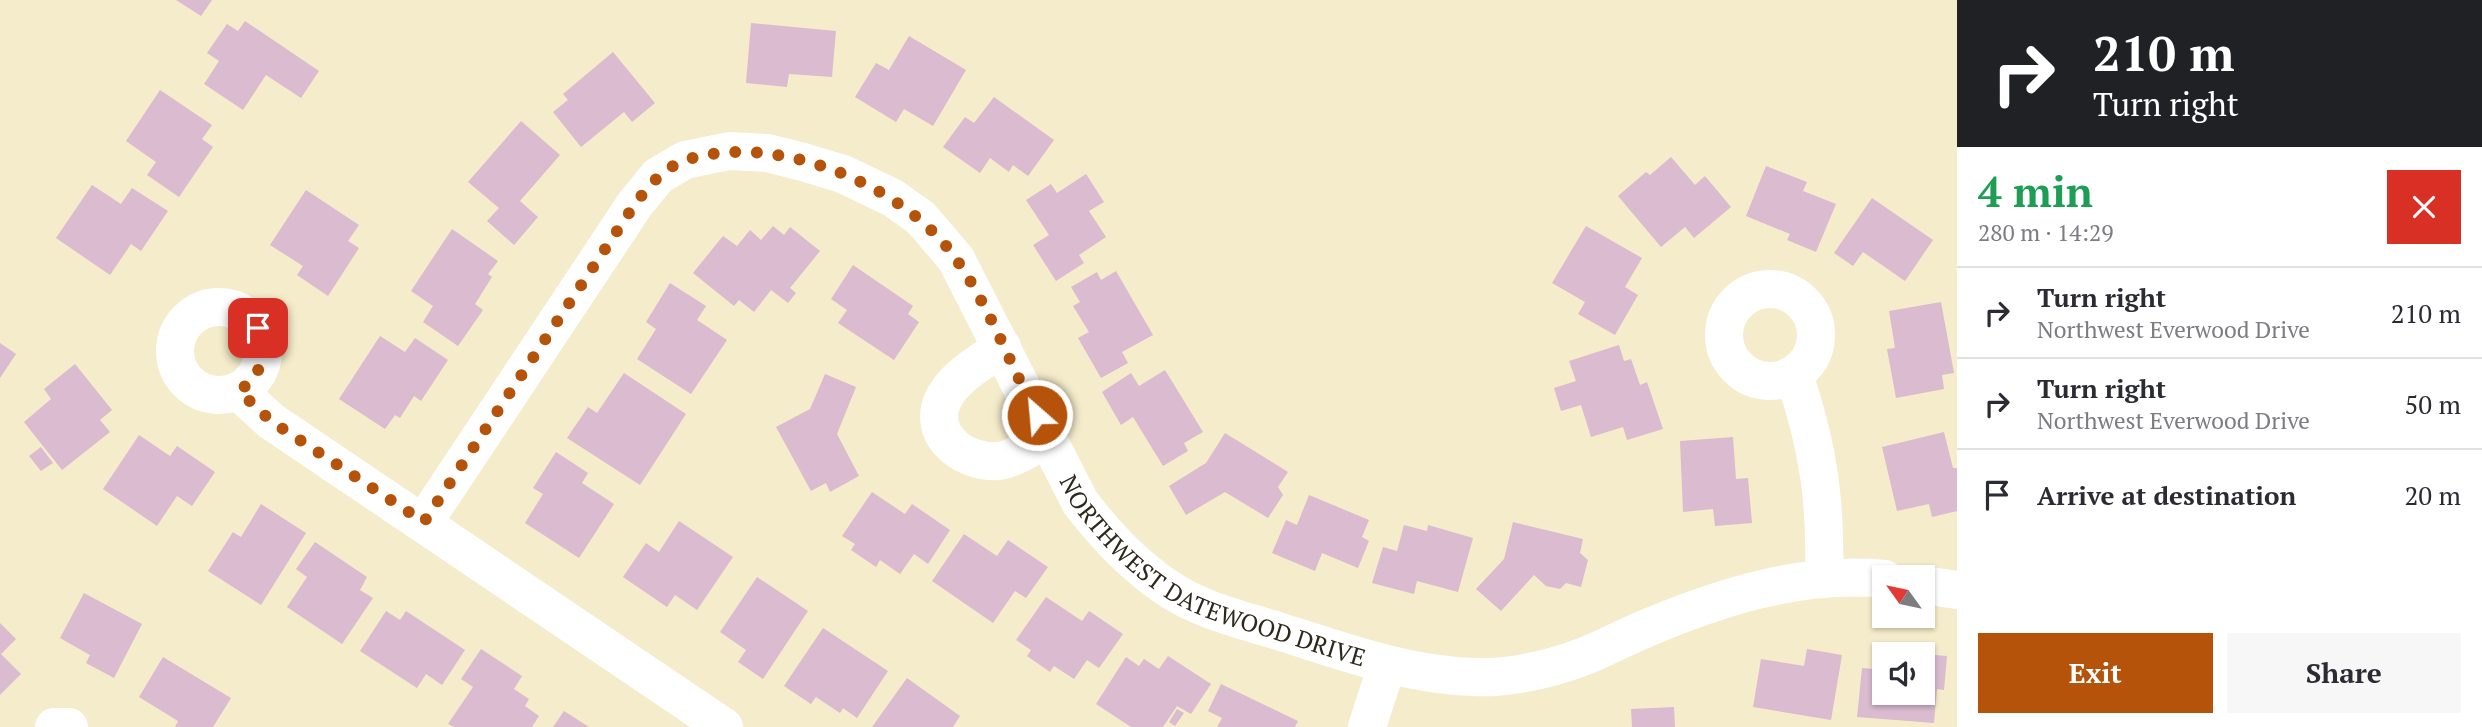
<!DOCTYPE html>
<meta charset="utf-8">
<style>
:root{--surface:#fff;--page:#f7f7f7;--text:#2b2b33;--muted:#7c7c81;--line:#e1e1e2;--accent:#b45309}
body{margin:0;font-family:"PT Serif",serif;background:var(--page);color:var(--text);height:100vh;display:flex;flex-direction:column;font-size:26px;white-space:nowrap}
*{box-sizing:border-box;margin:0}
p{font-size:23px;color:var(--muted)}
.icon{flex:none;width:38px;height:38px;fill:none;stroke:currentColor;stroke-width:2;stroke-linecap:round;stroke-linejoin:round}
.map{position:relative;flex:1;overflow:hidden}
.panel{display:flex;flex-direction:column;background:var(--surface);width:525px}
.panel>*{flex:none}
.hud{background:#202124;color:#fff;overflow:hidden}
.needle{width:46px;rotate:303deg}
.fabs{position:absolute;left:1872px;top:565px;display:grid;gap:14px}
.fabs a{display:grid;place-items:center;width:63px;height:63px;border-radius:0px;background:var(--surface);box-shadow:0 2px 5px #0004;font-size:35px}
.pin{position:absolute;display:grid;place-items:center;width:60px;height:60px;color:#fff;margin:-30px;border-radius:14px;box-shadow:0 4px 10px #0006}
.me{position:absolute;width:77px;margin:-38px;rotate:333deg;stroke-linejoin:round;filter:drop-shadow(0 0 5px #0008)}
.turn{display:flex;align-items:center;gap:24px;height:147px;padding:0 21px;font-size:32px}
.turn .icon{width:91px;height:91px;stroke-width:2.5}
.turn b{display:block;font-size:49px;line-height:60px}
.round{display:grid;place-items:center;flex:none;width:74px;height:74px;border-radius:0px;background:var(--page)}
.overview{display:flex;align-items:center;justify-content:space-between;height:119px;padding:0 21px}
h1{font-size:42px;font-weight:600;line-height:52px;color:#1e9e55}
.button{display:flex;gap:14px;margin-top:auto;padding:14px 21px}
.button a{flex:1;height:80px;border-radius:0px;background:var(--accent);color:#fff;font-size:28px;font-weight:600;line-height:80px;text-align:center}
.button a+a{background:var(--page);color:var(--text)}
ul{padding:0;list-style:none}
li{display:flex;align-items:center;gap:21px;height:91px;padding:0 21px;border-top:2px solid var(--line)}
li div{flex:1}
li b{display:block;font-size:26px}
li em{font-style:normal}
main{display:flex;flex:1;min-height:0}
.map>svg:first-child{display:block}
</style>
<main>
<div class="map">
<svg width="1957" height="727" viewBox="0 0 1957 727">
<rect width="100%" height="100%" fill="#f5eccb"/>
<g fill="#dabbd0">
<path d="M 176,0 L 212,0 L 201,16 Z"/>
<path d="M 245,21 L 319,71 L 301,98 L 266,75 L 243,110 L 204,84 L 219,61 L 207,53 L 227,24 L 238,31 Z"/>
<path d="M 751,23 L 836,31 L 832,77 L 789,74 L 787,87 L 746,83 Z"/>
<path d="M 909,36 L 966,70 L 933,126 L 904,109 L 896,122 L 855,97 L 876,63 L 889,70 Z"/>
<path d="M 613,52 L 655,103 L 632,122 L 624,112 L 581,147 L 553,112 L 568,100 L 563,94 Z"/>
<path d="M 160,90 L 212,125 L 202,139 L 213,147 L 179,197 L 147,175 L 156,162 L 126,141 Z"/>
<path d="M 994,97 L 1054,140 L 1028,176 L 1013,165 L 1009,172 L 990,158 L 980,173 L 943,147 L 965,117 L 974,123 Z"/>
<path d="M 521,121 L 560,155 L 520,201 L 538,217 L 514,245 L 487,221 L 499,208 L 468,182 Z"/>
<path d="M 1671,157 L 1695,185 L 1705,176 L 1731,207 L 1694,238 L 1685,227 L 1661,247 L 1618,196 L 1646,172 L 1650,175 Z"/>
<path d="M 1766,166 L 1807,182 L 1803,191 L 1836,204 L 1816,252 L 1787,240 L 1790,234 L 1746,216 Z"/>
<path d="M 1086,174 L 1104,202 L 1089,211 L 1106,237 L 1079,255 L 1084,263 L 1056,281 L 1033,245 L 1049,235 L 1026,200 L 1051,184 L 1057,193 Z"/>
<path d="M 92,185 L 121,204 L 132,188 L 168,211 L 141,251 L 131,244 L 110,275 L 56,238 Z"/>
<path d="M 306,190 L 359,225 L 348,241 L 359,248 L 328,296 L 297,275 L 303,266 L 270,245 Z"/>
<path d="M 1872,198 L 1933,240 L 1905,281 L 1863,252 L 1853,266 L 1834,253 Z"/>
<path d="M 773,226 L 784,235 L 790,227 L 820,251 L 790,288 L 796,293 L 788,303 L 771,290 L 754,312 L 739,300 L 734,306 L 693,273 L 723,236 L 737,246 L 750,230 L 761,240 Z"/>
<path d="M 1586,226 L 1642,258 L 1625,287 L 1638,295 L 1615,335 L 1578,314 L 1585,302 L 1552,283 Z"/>
<path d="M 452,229 L 498,261 L 488,274 L 492,277 L 475,304 L 483,310 L 458,346 L 423,322 L 433,306 L 411,291 Z"/>
<path d="M 853,265 L 913,306 L 908,314 L 919,322 L 894,360 L 838,323 L 847,310 L 831,299 Z"/>
<path d="M 1116,271 L 1153,335 L 1122,352 L 1128,363 L 1101,378 L 1078,338 L 1089,332 L 1073,306 L 1080,302 L 1071,287 L 1097,272 L 1101,280 Z"/>
<path d="M 670,283 L 706,306 L 697,320 L 727,340 L 691,394 L 637,359 L 656,329 L 646,322 Z"/>
<path d="M 1941,302 L 1954,373 L 1942,375 L 1944,389 L 1896,398 L 1887,349 L 1895,348 L 1889,311 Z"/>
<path d="M 380,336 L 405,352 L 415,338 L 448,360 L 421,401 L 414,396 L 400,418 L 395,415 L 385,429 L 339,399 Z"/>
<path d="M 0,343 L 16,354 L 0,378 Z"/>
<path d="M 1619,345 L 1624,361 L 1631,359 L 1640,385 L 1647,382 L 1663,429 L 1627,440 L 1623,427 L 1591,437 L 1581,405 L 1561,411 L 1554,388 L 1576,381 L 1569,361 Z"/>
<path d="M 75,364 L 112,410 L 100,420 L 110,432 L 62,470 L 24,422 L 51,399 L 44,389 Z"/>
<path d="M 1165,370 L 1203,432 L 1184,443 L 1188,451 L 1163,466 L 1133,417 L 1121,425 L 1102,392 L 1131,373 L 1139,386 Z"/>
<path d="M 624,373 L 686,414 L 640,485 L 567,438 L 588,407 L 597,413 Z"/>
<path d="M 825,374 L 856,387 L 837,434 L 859,476 L 830,492 L 826,483 L 811,491 L 776,427 L 810,409 Z"/>
<path d="M 1944,432 L 1953,468 L 1957,468 L 1957,511 L 1932,517 L 1929,504 L 1897,511 L 1882,447 Z"/>
<path d="M 1225,433 L 1288,472 L 1278,487 L 1283,495 L 1268,518 L 1225,492 L 1186,515 L 1169,486 L 1206,463 Z"/>
<path d="M 139,435 L 170,456 L 177,446 L 215,472 L 192,506 L 177,496 L 157,526 L 103,489 Z"/>
<path d="M 1733,437 L 1736,479 L 1748,478 L 1752,523 L 1715,526 L 1713,509 L 1683,512 L 1680,441 Z"/>
<path d="M 41,447 L 53,463 L 41,471 L 29,456 Z"/>
<path d="M 556,452 L 588,473 L 582,483 L 614,504 L 579,558 L 525,523 L 543,494 L 533,488 Z"/>
<path d="M 872,492 L 905,514 L 912,504 L 950,530 L 928,564 L 914,554 L 900,574 L 880,560 L 876,567 L 851,550 L 855,544 L 842,536 Z"/>
<path d="M 1309,495 L 1369,520 L 1362,537 L 1369,541 L 1358,568 L 1322,553 L 1315,571 L 1272,553 L 1286,520 L 1297,525 Z"/>
<path d="M 261,504 L 306,533 L 261,605 L 208,571 L 233,532 L 241,537 Z"/>
<path d="M 679,521 L 733,557 L 697,610 L 675,595 L 667,607 L 623,577 L 646,543 L 659,552 Z"/>
<path d="M 1513,522 L 1583,539 L 1580,553 L 1588,560 L 1581,587 L 1566,583 L 1560,589 L 1546,586 L 1534,575 L 1501,611 L 1476,589 L 1504,559 Z"/>
<path d="M 1404,525 L 1427,531 L 1428,525 L 1473,538 L 1458,592 L 1417,581 L 1414,594 L 1372,583 L 1383,547 L 1397,551 Z"/>
<path d="M 964,534 L 997,556 L 1008,540 L 1048,567 L 1026,598 L 1015,591 L 993,623 L 932,581 Z"/>
<path d="M 315,542 L 367,577 L 360,590 L 373,598 L 342,644 L 287,607 L 307,577 L 296,569 Z"/>
<path d="M 757,577 L 808,611 L 763,679 L 738,662 L 746,650 L 720,632 Z"/>
<path d="M 84,593 L 142,624 L 114,678 L 86,663 L 90,655 L 60,638 Z"/>
<path d="M 1046,597 L 1082,621 L 1089,611 L 1123,634 L 1099,668 L 1087,660 L 1074,679 L 1054,666 L 1050,672 L 1027,656 L 1031,650 L 1016,640 Z"/>
<path d="M 386,611 L 400,620 L 406,611 L 465,650 L 442,685 L 426,674 L 417,688 L 360,651 Z"/>
<path d="M 0,623 L 16,639 L 1,654 L 21,674 L 0,695 Z"/>
<path d="M 823,628 L 888,671 L 857,718 L 843,708 L 840,713 L 816,697 L 811,704 L 784,686 Z"/>
<path d="M 481,649 L 522,676 L 514,689 L 529,699 L 525,706 L 539,716 L 532,727 L 454,727 L 448,724 L 473,687 L 461,679 Z"/>
<path d="M 1807,649 L 1842,655 L 1831,720 L 1753,707 L 1761,659 L 1804,666 Z"/>
<path d="M 1923,654 L 1947,656 L 1944,690 L 1937,689 L 1934,723 L 1857,717 L 1862,668 L 1885,670 L 1885,693 L 1923,693 Z"/>
<path d="M 1168,656 L 1211,684 L 1191,714 L 1177,706 L 1163,727 L 1131,727 L 1096,704 L 1126,657 L 1139,666 L 1144,659 L 1159,669 Z"/>
<path d="M 163,657 L 231,698 L 213,727 L 175,727 L 178,721 L 139,697 Z"/>
<path d="M 907,678 L 960,716 L 953,727 L 872,727 Z"/>
<path d="M 1221,684 L 1298,721 L 1295,727 L 1217,727 L 1222,718 L 1208,711 Z"/>
<path d="M 1674,707 L 1675,727 L 1632,727 L 1631,709 Z"/>
<path d="M 1177,709 L 1184,713 L 1175,726 L 1169,722 Z"/>
<path d="M 564,711 L 589,727 L 553,727 Z"/>
</g>
<g fill="none" stroke-linecap="round" stroke-linejoin="round">
<g stroke="#fff" stroke-width="38">
<circle cx="1770" cy="335" r="46"/>
<circle cx="219" cy="351" r="44"/>
<path d="M 1002,347 C 982,362 952,377 942,402 C 928,438 967,464 999,461 C 1014,459 1034,445 1048,438"/>
<path d="M 1794,375 C 1819,450 1826,501 1824,579"/>
<path d="M 238,391 L 271,421 L 724,727"/>
<path id="s1" d="M 424,522 L 635,204 L 658,176 L 685,160 L 729,151 L 767,153 L 803,162 L 843,174 L 893,198 L 921,218 L 956,259 L 1080,502 C 1105,535 1131,563 1166,587 C 1199,610 1240,619 1278,631 C 1342,651 1406,675 1473,677 C 1506,679 1546,670 1577,659 C 1598,652 1619,640 1640,631 C 1717,598 1799,571 1885,579"/>
<path d="M 1923,585 L 1957,590"/>
<path d="M 54,727 L 69,727"/>
<path d="M 1367,727 L 1387,665"/>
</g>
</g>
<g fill="none" stroke-linecap="round" stroke-linejoin="round">
<path stroke="#b45309" stroke-width="12" stroke-dasharray="0 21.6" d="M 258,328 C 268,355 262,374 239,391 L 271,421 L 424,522 L 635,204 C 649,186 663,168 686,160 C 774,131 904,184 956,259 C 989,306 1010,364 1037,415"/>
</g>
<g text-anchor="middle" dominant-baseline="central" stroke-width="6" stroke-linejoin="round" paint-order="stroke">
<g font-size="24" fill="#2c281c" stroke="#fff9e5">
<text stroke="none"><textPath href="#s1" startOffset="1180">NORTHWEST DATEWOOD DRIVE</textPath></text>
</g>
</g>
</svg>
<div class="fabs">
<a><svg class="needle" viewBox="-14 -14 28 28"><path d="M0-13l5 13h-10z" fill="#e53935"/><path d="M0 13l5-13h-10z" fill="#7c7c81"/></svg></a>
<a><svg class="icon" aria-label="sound" viewBox="0 0 24 24"><path d="M4 9h4l5-4v14l-5-4H4zM17 9q2 3 0 6"/></svg></a>
</div>
<div class="pin" style="left:258px;top:328px;background:#d93025"><svg class="icon" aria-label="arrive" viewBox="0 0 24 24"><path d="M6 21V4h12l-3 4 3 4H6"/></svg></div>
<svg class="me" style="left:1037px;top:415px" viewBox="-20 -20 40 40"><circle r="17" fill="#b45309" stroke="#fff" stroke-width="3"/><path d="M0-11L8 9 0 5-8 9z" fill="#fff"/></svg>
</div>
<section class="panel">
<div class="hud">
<div class="turn"><svg class="icon" aria-label="right" viewBox="0 0 24 24"><path d="M7 20v-9h11M14 6l5 5-5 5"/></svg><div><b>210 m</b>Turn right</div></div>
</div>
<div class="overview"><div><h1>4 min</h1><p>280 m · 14:29</p></div><a class="round" style="background:#d93025;color:#fff"><svg class="icon" aria-label="close" viewBox="0 0 24 24"><path d="M6 6l12 12M18 6L6 18"/></svg></a></div>
<ul>
<li><svg class="icon" aria-label="right" viewBox="0 0 24 24"><path d="M7 20v-9h11M14 6l5 5-5 5"/></svg><div><b>Turn right</b><p>Northwest Everwood Drive</p></div><em>210 m</em></li>
<li><svg class="icon" aria-label="right" viewBox="0 0 24 24"><path d="M7 20v-9h11M14 6l5 5-5 5"/></svg><div><b>Turn right</b><p>Northwest Everwood Drive</p></div><em>50 m</em></li>
<li><svg class="icon" aria-label="arrive" viewBox="0 0 24 24"><path d="M6 21V4h12l-3 4 3 4H6"/></svg><div><b>Arrive at destination</b></div><em>20 m</em></li>
</ul>
<div class="button"><a>Exit</a><a>Share</a></div>
</section>
</main>
